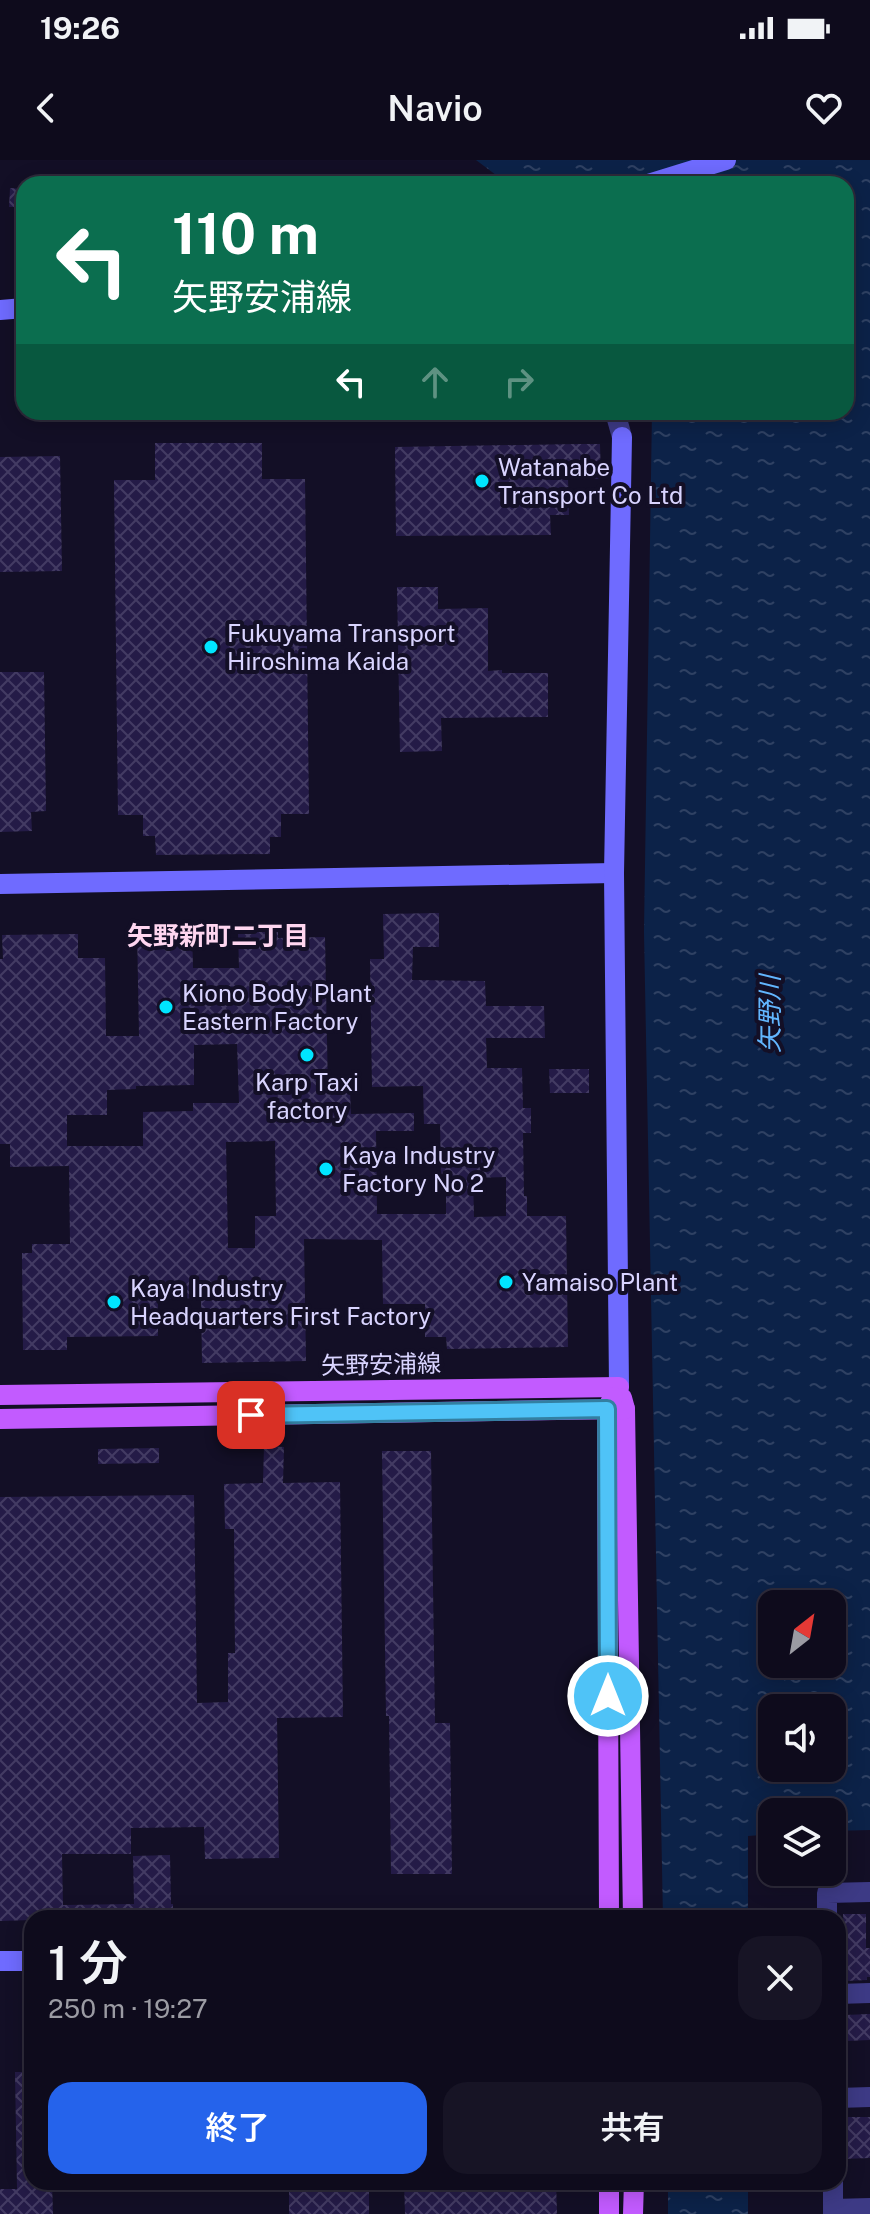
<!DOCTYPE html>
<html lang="ja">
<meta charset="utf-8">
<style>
:root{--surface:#0e0b1c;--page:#171425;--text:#f1f3f6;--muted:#9b9ba3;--line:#2e2b3b;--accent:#2563eb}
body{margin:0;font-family:"Public Sans","Noto Sans JP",sans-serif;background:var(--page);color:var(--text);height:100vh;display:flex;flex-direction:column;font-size:30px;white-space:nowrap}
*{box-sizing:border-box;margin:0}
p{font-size:26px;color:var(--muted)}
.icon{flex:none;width:44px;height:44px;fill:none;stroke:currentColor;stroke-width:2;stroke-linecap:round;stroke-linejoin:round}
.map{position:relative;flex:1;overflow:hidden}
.sheet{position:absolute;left:24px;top:1750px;width:822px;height:280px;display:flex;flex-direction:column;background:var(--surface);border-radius:24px;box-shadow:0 4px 20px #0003,0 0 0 2px var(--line)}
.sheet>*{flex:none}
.banner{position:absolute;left:16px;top:16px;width:838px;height:244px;border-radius:24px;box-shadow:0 4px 20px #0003,0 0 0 2px var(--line);background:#0b6e4f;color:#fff;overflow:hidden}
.needle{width:52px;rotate:31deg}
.controls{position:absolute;left:758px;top:1430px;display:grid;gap:16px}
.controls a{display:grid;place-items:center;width:88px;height:88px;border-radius:16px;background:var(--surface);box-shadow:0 4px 20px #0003,0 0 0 2px var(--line);font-size:40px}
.pin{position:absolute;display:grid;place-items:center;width:68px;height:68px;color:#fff;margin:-34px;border-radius:16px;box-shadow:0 4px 12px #0006}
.me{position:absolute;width:88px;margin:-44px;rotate:0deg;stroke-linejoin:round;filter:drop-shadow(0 0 6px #0008)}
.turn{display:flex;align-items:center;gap:28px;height:168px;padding:0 24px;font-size:36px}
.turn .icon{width:104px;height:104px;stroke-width:2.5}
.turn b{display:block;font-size:56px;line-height:68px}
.lanes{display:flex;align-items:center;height:76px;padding:0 24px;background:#0003;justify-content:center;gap:40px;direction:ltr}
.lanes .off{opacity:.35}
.round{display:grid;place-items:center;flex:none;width:84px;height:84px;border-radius:24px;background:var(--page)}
.summary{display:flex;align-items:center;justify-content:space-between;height:136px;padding:0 24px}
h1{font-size:48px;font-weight:600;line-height:60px}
.button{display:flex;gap:16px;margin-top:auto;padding:16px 24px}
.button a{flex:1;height:92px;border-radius:24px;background:var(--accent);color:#fff;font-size:32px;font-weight:600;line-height:92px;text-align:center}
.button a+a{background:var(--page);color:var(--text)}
.status{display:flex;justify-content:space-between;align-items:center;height:56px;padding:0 40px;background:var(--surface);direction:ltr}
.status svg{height:22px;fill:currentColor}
header{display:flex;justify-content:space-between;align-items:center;height:104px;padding:0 24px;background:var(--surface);font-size:36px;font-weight:600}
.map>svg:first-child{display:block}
</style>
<div class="status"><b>19:26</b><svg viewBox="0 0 49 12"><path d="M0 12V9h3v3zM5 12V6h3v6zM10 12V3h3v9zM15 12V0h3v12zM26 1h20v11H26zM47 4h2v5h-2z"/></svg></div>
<header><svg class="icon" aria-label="back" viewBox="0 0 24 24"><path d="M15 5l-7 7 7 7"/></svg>Navio<svg class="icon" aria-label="heart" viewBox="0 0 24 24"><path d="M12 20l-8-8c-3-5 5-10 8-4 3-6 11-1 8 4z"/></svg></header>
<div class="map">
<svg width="870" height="2054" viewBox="0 0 870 2054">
<defs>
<pattern id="water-ripples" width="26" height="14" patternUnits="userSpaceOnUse" patternTransform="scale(2)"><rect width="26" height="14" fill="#0c2248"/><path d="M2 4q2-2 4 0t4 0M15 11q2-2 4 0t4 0" fill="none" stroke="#2f4163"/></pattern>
<pattern id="building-cross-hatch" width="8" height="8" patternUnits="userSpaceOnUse" patternTransform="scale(2)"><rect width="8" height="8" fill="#241b47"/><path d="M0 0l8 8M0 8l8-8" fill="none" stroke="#433b63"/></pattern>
</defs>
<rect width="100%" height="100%" fill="#130f26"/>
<g fill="url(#water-ripples)" fill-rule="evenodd">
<path d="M 476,0 L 870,0 L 870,1670 L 832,1671 L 832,1652 L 772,1652 L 772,1674 L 748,1676 L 748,1758 L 663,1758 L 644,772 L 652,252 L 846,252 L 846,24 L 508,24 ZM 772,1444 L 832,1444 L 832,1504 L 772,1504 ZM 772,1548 L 832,1548 L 832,1608 L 772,1608 Z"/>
<rect x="668" y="2022" width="80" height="32"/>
</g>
<g fill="url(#building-cross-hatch)" fill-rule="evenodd">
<path d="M 10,28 L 24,29 L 23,47 L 9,47 Z"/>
<path d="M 155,283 L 262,283 L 262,319 L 305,319 L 309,654 L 281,654 L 281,677 L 270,677 L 270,694 L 156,695 L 155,676 L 143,676 L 143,655 L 118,655 L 114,320 L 155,320 Z"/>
<path d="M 578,284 L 600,284 L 601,319 L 568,319 L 569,355 L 550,355 L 551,375 L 396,376 L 395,287 Z"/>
<path d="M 60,296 L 62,411 L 0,412 L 0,297 Z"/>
<path d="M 397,427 L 438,427 L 438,449 L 488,448 L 488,511 L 502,510 L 502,513 L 548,513 L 548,557 L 441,558 L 442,591 L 400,592 Z"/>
<path d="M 0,512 L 44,512 L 46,651 L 31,652 L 32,671 L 0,672 Z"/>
<path d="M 439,753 L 439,787 L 413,787 L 412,820 L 485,821 L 486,846 L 544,846 L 545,878 L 486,878 L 487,908 L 522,908 L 523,948 L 531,948 L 531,973 L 523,973 L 524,1036 L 527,1036 L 527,1056 L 566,1056 L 568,1187 L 447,1189 L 446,1177 L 425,1177 L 425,1144 L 383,1144 L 382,1080 L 304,1079 L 306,1201 L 202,1203 L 201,1138 L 158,1139 L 158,1176 L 67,1177 L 67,1190 L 23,1190 L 22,1093 L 32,1093 L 32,1084 L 70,1084 L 69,1006 L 10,1007 L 10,984 L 0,984 L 0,799 L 3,799 L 2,775 L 78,774 L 78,798 L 105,798 L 106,876 L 139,876 L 137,769 L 192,769 L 193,808 L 239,808 L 238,772 L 278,772 L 278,778 L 325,777 L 328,930 L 350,930 L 351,954 L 414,953 L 414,971 L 376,971 L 377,1054 L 446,1054 L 446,1018 L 441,1018 L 440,964 L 424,964 L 423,926 L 372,927 L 370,799 L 384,799 L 383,754 ZM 237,884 L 239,943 L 193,943 L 193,951 L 143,952 L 143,986 L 67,986 L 67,955 L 107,955 L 107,930 L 136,929 L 136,926 L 194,925 L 194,885 ZM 275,981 L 276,1056 L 255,1056 L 255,1088 L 228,1088 L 226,982 ZM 506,1017 L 506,1056 L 474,1057 L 473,1018 Z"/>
<path d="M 549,909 L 589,909 L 589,933 L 550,933 Z"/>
<path d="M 264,1286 L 284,1287 L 283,1323 L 340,1322 L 343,1557 L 277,1558 L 279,1698 L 205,1699 L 204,1667 L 131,1668 L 131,1694 L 62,1694 L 63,1745 L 134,1744 L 133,1696 L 170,1695 L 171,1744 L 173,1744 L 173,1758 L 32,1758 L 32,1760 L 0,1761 L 0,1337 L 194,1335 L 197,1543 L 228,1542 L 228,1493 L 235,1493 L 234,1369 L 225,1369 L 224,1324 L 263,1323 Z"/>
<path d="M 159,1288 L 159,1303 L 98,1304 L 98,1289 Z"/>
<path d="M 382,1291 L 431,1291 L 435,1563 L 450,1563 L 452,1714 L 391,1714 L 389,1556 L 386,1556 Z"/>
<path d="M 843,1754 L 866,1754 L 866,1788 L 870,1788 L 870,1817 L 867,1817 L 867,1820 L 846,1821 Z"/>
<path d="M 870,1854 L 870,1880 L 846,1881 L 845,1855 Z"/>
<path d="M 15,1912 L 32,1912 L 32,2022 L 52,2022 L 53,2054 L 0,2054 L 0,2029 L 17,2029 Z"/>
<path d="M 842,1957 L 870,1957 L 870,1998 L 843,1999 Z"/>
<rect x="289" y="2022" width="80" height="32"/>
<path d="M 404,2022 L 556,2022 L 557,2054 L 405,2054 Z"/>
</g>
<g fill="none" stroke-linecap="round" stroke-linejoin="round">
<g stroke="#3d3a85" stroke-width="20">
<path d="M 615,252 L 622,277"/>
<path d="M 827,1758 L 827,1733 L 870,1732"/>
<path d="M 838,1834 L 870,1833"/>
<path d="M 838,1938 L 870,1937"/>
<path d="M 833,2022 L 833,2054"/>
<path d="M 833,2049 L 870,2048"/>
</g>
<g stroke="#6f6bff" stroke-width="20">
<path d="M 648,24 L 726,0"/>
<path d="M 0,150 L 24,148"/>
<path d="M 0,724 L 614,713"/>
<path d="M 619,1227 L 614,713 L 622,277"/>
<path d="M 0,1801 L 32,1801"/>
</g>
<g stroke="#c25bff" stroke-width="20">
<path d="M 0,1235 L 619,1227"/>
<path d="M 622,1238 L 625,1249 L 633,1758"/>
<path d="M 0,1259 L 625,1249"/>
<path d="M 609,1758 L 607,1249 L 613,1237"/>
<path d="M 609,2054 L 609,2022"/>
<path d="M 633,2054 L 634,2022"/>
</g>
</g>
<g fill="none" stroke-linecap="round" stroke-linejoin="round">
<g stroke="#337fa1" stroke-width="20">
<path id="route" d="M 251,1255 L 607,1249 L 608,1536"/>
</g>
<use href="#route" stroke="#4fc3f7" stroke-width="14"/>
</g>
<g fill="#00e5ff" stroke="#130f26" stroke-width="3">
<circle cx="482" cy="321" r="8"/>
<circle cx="211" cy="487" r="8"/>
<circle cx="166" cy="847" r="8"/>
<circle cx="307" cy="895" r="8"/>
<circle cx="326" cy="1009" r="8"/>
<circle cx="506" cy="1122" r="8"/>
<circle cx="114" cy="1142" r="8"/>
</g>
<g text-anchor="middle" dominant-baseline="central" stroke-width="8" stroke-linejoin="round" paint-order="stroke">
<g font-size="24" fill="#d9d4ff" stroke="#130f26" text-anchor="start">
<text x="498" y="307">Watanabe<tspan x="498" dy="28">Transport Co Ltd</tspan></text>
<text x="227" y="473">Fukuyama Transport<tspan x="227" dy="28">Hiroshima Kaida</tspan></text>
<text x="182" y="833">Kiono Body Plant<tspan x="182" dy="28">Eastern Factory</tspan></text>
<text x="307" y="922" text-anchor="middle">Karp Taxi<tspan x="307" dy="28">factory</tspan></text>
<text x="342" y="995">Kaya Industry<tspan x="342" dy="28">Factory No 2</tspan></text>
<text x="522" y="1122">Yamaiso Plant</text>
<text x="130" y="1128">Kaya Industry<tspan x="130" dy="28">Headquarters First Factory</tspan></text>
</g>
<g font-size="24" fill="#d9d4ff" stroke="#130f26">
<text transform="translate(381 1204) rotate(-1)">矢野安浦線</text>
</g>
<g font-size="26" font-weight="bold" fill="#ffd6f0" stroke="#130f26">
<text x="218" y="775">矢野新町二丁目</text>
</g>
<g font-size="26" font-style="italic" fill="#62b6ff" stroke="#130f26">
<text transform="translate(769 854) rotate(-90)">矢野川</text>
</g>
</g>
</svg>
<div class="controls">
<a><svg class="needle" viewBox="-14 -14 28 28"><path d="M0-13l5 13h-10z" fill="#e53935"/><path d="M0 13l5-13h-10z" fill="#9b9ba3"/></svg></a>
<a><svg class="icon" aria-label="sound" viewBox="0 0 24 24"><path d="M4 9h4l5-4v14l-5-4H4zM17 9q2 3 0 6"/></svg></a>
<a><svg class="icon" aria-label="layers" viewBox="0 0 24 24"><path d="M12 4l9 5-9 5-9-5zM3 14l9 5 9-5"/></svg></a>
</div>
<div class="pin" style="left:251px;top:1255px;background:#d93025"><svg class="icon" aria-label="arrive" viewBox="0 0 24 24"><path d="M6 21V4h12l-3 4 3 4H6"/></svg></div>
<svg class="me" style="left:608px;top:1536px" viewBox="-20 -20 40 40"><circle r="17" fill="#4fc3f7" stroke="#fff" stroke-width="3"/><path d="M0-11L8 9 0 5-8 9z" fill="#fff"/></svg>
<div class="banner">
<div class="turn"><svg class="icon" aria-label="left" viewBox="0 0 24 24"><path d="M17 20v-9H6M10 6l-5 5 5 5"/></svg><div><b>110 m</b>矢野安浦線</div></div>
<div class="lanes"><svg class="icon" aria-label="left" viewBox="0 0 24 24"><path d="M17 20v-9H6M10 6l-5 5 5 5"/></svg><svg class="icon off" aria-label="ahead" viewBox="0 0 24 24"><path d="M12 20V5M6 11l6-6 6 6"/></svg><svg class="icon off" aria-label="right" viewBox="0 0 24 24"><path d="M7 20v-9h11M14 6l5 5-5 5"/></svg></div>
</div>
<section class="sheet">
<div class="summary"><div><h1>1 分</h1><p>250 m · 19:27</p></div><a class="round"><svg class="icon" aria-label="close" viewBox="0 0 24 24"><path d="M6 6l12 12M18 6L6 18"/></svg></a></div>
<div class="button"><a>終了</a><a>共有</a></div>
</section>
</div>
